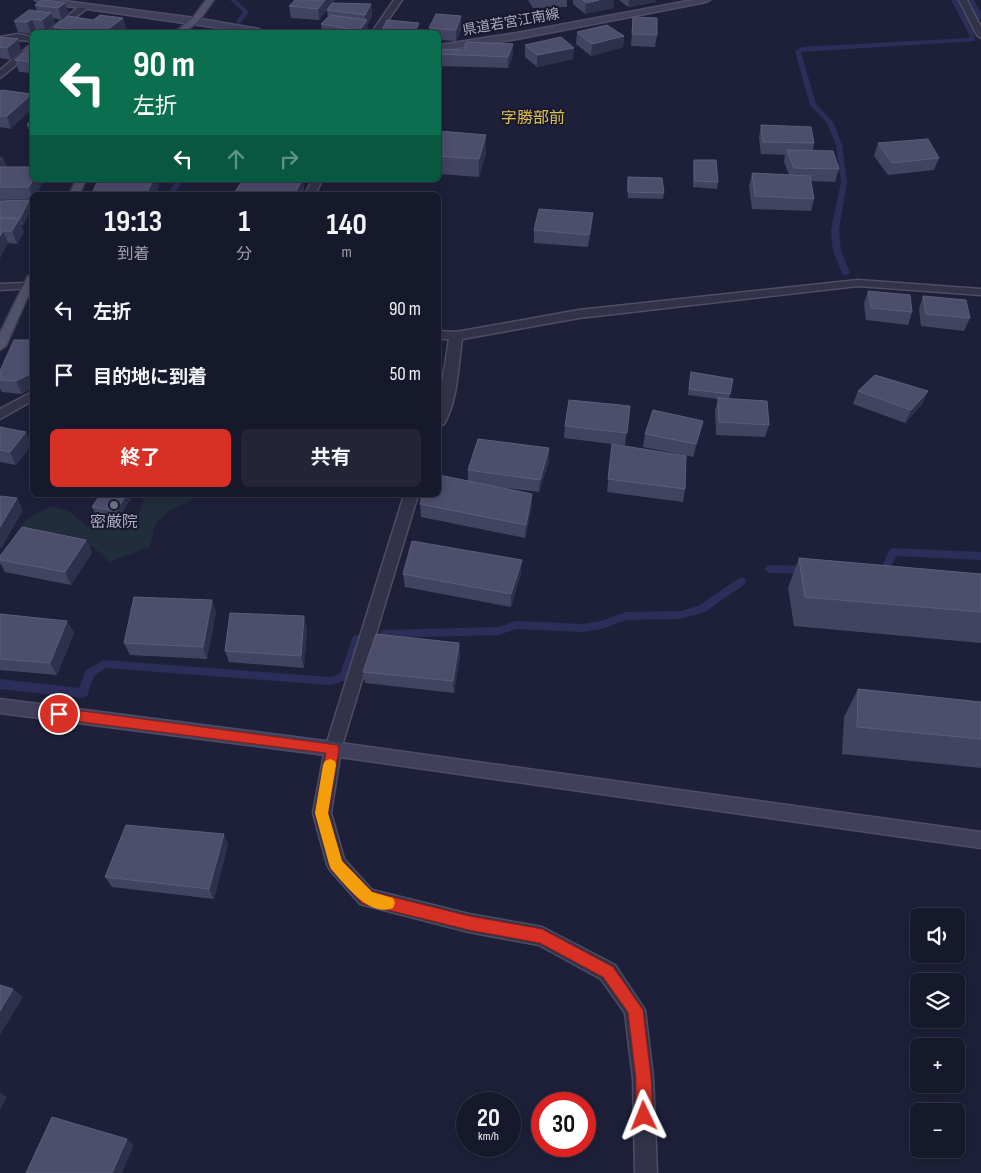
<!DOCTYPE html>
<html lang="ja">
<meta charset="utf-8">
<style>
:root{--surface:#16182b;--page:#232537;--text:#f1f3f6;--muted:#9ea0a9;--line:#353747;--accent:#d93025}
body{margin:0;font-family:"Sofia Sans Condensed","Noto Sans JP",sans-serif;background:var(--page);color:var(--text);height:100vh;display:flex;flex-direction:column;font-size:19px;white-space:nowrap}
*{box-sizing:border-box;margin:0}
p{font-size:16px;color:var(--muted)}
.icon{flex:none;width:28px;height:28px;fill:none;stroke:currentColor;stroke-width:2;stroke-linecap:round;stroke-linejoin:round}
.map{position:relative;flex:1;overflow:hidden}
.details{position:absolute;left:30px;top:192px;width:411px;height:305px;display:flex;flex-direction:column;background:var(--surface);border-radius:8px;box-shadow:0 2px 12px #0003,0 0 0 1px var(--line)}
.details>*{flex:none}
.hud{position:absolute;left:30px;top:30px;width:411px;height:152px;border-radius:8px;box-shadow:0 2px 12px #0003,0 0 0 1px var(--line);background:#0b6e4f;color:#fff;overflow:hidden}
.tools{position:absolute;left:910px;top:908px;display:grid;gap:10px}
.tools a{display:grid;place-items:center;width:55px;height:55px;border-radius:8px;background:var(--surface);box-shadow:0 2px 12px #0003,0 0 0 1px var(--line);font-size:25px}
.speed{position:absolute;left:456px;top:1092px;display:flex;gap:10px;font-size:25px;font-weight:700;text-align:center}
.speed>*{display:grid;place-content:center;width:65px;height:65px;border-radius:50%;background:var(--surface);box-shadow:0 2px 12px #0003,0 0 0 1px var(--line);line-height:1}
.speed small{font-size:12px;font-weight:400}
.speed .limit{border:8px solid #d22;background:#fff;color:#111}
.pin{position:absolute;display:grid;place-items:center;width:42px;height:42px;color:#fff;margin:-21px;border:2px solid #fff;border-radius:50%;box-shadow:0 1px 5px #0007}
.me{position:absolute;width:55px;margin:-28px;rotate:358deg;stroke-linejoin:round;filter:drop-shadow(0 0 4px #0008)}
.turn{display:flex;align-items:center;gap:18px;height:105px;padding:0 20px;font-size:22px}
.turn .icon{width:65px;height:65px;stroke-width:2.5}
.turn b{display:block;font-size:35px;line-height:42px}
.lanes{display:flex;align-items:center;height:48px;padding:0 20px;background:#0003;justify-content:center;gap:25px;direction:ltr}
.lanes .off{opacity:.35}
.eta{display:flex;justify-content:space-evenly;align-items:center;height:85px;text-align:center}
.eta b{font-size:30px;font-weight:700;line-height:35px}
.action{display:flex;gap:10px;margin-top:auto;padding:10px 20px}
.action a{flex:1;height:58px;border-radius:8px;background:var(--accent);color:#fff;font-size:20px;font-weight:700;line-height:58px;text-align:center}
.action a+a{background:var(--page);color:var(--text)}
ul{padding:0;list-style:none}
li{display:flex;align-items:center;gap:15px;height:65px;padding:0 20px}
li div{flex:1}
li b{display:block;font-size:19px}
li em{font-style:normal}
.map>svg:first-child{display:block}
</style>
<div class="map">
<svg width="981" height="1173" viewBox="0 0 981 1173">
<rect width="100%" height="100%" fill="#1e2039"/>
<path fill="#202d3a" d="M 145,495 L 192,495 L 192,500 L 170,510 L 155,524 L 150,547 L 109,562 L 93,547 L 21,530 L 25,520 L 51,506 L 70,512 L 88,527 L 121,526 L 140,512 Z"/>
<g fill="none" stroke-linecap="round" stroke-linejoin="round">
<g fill="#2c2e5a" fill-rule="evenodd">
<path d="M 230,0 L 236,0 L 249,12 L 240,24 L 235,23 L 243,12 Z"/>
<path d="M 951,0 L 957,0 L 973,30 L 975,41 L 801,52 L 816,104 L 833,122 L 842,145 L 847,182 L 839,230 L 841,251 L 850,273 L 846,275 L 843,275 L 833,251 L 831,230 L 841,182 L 836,145 L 827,123 L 810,105 L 795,51 L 802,47 L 970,38 L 967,30 Z"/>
<path d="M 968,0 L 974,0 L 981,13 L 981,20 L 978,18 Z"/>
<path d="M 177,180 L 184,180 L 173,195 L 166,195 Z"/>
<path d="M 893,548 L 981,552 L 981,560 L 896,556 L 887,575 L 875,575 L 873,572 L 875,569 L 881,568 L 890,549 Z"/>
<path d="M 769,565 L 808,566 L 813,570 L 808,574 L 769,573 L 764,569 Z"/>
<path d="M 741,577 L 745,578 L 746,581 L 745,584 L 705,612 L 680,619 L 626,620 L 602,629 L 582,632 L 516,629 L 499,635 L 385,638 L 381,637 L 380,634 L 381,631 L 385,630 L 499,627 L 516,621 L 582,624 L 601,621 L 626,612 L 680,611 L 698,606 Z"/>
<path d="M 357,635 L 361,636 L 362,639 L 348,680 L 330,685 L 106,668 L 94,676 L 87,696 L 83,698 L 0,689 L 0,679 L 79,688 L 86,670 L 104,660 L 330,677 L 340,674 L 352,639 L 353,636 Z"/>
</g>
<g stroke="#4d4d64" stroke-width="3">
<g id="street">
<path d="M 394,0 L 402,0 L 380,32 L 372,32 Z"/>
<path d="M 959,0 L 967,0 L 981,27 L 981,38 L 977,35 Z"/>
<path d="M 83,4 L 90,6 L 56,32 L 47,32 Z"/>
<path d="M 18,34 L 32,37 L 32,41 L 18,40 L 0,43 L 0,37 Z"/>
<path d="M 29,46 L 32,46 L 32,52 L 0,78 L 0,70 Z"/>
<path d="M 312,180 L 322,180 L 315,195 L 305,195 Z"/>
<path d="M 858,280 L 981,289 L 981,295 L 858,286 L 579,318 L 462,339 C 458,366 458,400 444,424 L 439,425 L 439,403 L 449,339 L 439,339 L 439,331 L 456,332 L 579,310 Z"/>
<path d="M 27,283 L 32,286 L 31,288 L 0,290 L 0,284 Z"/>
<path d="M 32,392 L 32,401 L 0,419 L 0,409 Z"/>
<path d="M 404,495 L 418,495 L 341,749 L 331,813 L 344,859 L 372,890 L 469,914 L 542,927 L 615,965 L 645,1010 L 653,1078 L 657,1173 L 635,1173 L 633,1078 L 625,1013 L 601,979 L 539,945 L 469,932 L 360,904 L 330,870 L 327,864 L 313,813 L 325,749 Z"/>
</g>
</g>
<g stroke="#4d4d64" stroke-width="3">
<g id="secondary">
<path d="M 35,0 L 57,0 L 195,18 L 259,29 L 263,32 L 247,32 L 39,2 Z"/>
<path d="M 693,0 L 710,0 L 706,2 L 517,39 L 439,51 L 439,45 L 517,33 Z"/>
<path d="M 0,699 L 333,742 L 981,832 L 981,848 L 333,756 L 0,713 Z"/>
</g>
</g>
<g stroke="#3c3c53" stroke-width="3">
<g id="primary">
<path d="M 206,0 L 214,0 C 203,14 195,32 175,32 L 192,19 Z"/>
<path d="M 76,180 L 86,180 L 79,195 L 69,195 Z"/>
<path d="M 32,275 L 32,287 L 6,346 L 0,350 L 0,333 L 28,276 Z"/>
</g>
</g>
<use href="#street" fill="#323349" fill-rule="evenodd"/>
<use href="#secondary" fill="#40405c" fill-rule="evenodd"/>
<use href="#primary" fill="#50516a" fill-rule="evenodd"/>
</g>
<g fill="#424361">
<path d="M 295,0 L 335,0 L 333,3 L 371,4 L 372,16 L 367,25 L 368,32 L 322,32 L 321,24 L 328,18 L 327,10 L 319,20 L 291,18 L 289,6 Z"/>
<path d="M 528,0 L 567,0 L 567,7 L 533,8 Z"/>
<path d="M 573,0 L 614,0 L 613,8 L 585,14 L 573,4 Z"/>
<path d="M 619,0 L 656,0 L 656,2 L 628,7 Z"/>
<path d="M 65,3 L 69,14 L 62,20 L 53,18 L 55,24 L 46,32 L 36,30 L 31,34 L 18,32 L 14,21 L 37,11 L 35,5 Z"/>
<path d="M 633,17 L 657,35 L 655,47 L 631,46 Z"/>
<path d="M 123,18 L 126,30 L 122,32 L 55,32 L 54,27 L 93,20 Z"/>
<path d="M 419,23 L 419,32 L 382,32 L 382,30 Z"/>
<path d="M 462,27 L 456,41 L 439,40 L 439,32 L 430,32 L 429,28 Z"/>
<path d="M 577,32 L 624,36 L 623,47 L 591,56 L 576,44 Z"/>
<path d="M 0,37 L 22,51 L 11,60 L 0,58 Z"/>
<path d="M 525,45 L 573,59 L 537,67 L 525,57 Z"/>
<path d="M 32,46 L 32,73 L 19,72 L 15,60 Z"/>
<path d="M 439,49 L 513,55 L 508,68 L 439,66 Z"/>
<path d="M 0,91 L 11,129 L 0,127 Z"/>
<path d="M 32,118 L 32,137 L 31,137 L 27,125 Z"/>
<path d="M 761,125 L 814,143 L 813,151 L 839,169 L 835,182 L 811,181 L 814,199 L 811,211 L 752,209 L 749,186 L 752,173 L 789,175 L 784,162 L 785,155 L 761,154 L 759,138 Z"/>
<path d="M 439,131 L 486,153 L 479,177 L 439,174 Z"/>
<path d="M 878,143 L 939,158 L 934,170 L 888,175 L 874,156 Z"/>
<path d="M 0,156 L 7,167 L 32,180 L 44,180 L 36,195 L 32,195 L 32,199 L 0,200 Z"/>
<path d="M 694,160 L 718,182 L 717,189 L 693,187 L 693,166 Z"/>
<path d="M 628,177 L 664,193 L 663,199 L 628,198 L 627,183 Z"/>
<path d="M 243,180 L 303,180 L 304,190 L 302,195 L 235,195 L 234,193 Z"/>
<path d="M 0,201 L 32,207 L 23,225 L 21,225 L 24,232 L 17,244 L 8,243 L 0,258 Z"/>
<path d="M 592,226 L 588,247 L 534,243 L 534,230 Z"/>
<path d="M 868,291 L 912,312 L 908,325 L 866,320 L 864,303 Z"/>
<path d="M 923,296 L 970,318 L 964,331 L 921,326 L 919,309 Z"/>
<path d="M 32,340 L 22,394 L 2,392 L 0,388 L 0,371 Z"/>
<path d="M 691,372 L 733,379 L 729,399 L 769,425 L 765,437 L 716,435 L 715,411 L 718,399 L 688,395 Z"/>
<path d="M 858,391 L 928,391 L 922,404 L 905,423 L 853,404 Z"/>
<path d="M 630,406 L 625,445 L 613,444 L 685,489 L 683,502 L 607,492 L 612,444 L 564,438 L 565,426 Z"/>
<path d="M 703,421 L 700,433 L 693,457 L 643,447 L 645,434 Z"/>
<path d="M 0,427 L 32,444 L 16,465 L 0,462 Z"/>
<path d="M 549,448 L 549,461 L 539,492 L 498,487 L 532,506 L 525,538 L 421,517 L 420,504 L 468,481 L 468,470 Z"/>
<path d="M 100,495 L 131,495 L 132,497 L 118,518 L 95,513 L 92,507 Z"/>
<path d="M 86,540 L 92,553 L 71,585 L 5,572 L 0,563 L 0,556 Z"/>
<path d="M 799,558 L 981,574 L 981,643 L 794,626 L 788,588 Z"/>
<path d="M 521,573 L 511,607 L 405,587 L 403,574 Z"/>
<path d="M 216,612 L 207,659 L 130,655 L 124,643 Z"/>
<path d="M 0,614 L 67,621 L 74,633 L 57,675 L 0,670 Z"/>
<path d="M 307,628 L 304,668 L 229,662 L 225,651 Z"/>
<path d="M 459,643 L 460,655 L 454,693 L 365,683 L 363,672 Z"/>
<path d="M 858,689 L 981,702 L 981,768 L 842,754 L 844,717 Z"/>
<path d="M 228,844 L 214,899 L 112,887 L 105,877 Z"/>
</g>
<g fill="#2f304c">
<path d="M 325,0 L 335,0 L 319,20 L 318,9 Z"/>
<path d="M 599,0 L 614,0 L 613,8 L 585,14 L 586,3 Z"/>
<path d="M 629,0 L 656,0 L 656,2 L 628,7 Z"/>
<path d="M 65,3 L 69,14 L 62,20 L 58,8 Z"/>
<path d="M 371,4 L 372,16 L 367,25 L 368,32 L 359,32 L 359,31 L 366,22 L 365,15 Z"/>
<path d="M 51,13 L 55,24 L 46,32 L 42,20 Z"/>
<path d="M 461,16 L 462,27 L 456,41 L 456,30 Z"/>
<path d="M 123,18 L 126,30 L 122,32 L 104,32 Z"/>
<path d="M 32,19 L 36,30 L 31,34 L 27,22 Z"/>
<path d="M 419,23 L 419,32 L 414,32 Z"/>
<path d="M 624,36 L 623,47 L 591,56 L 592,44 Z"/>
<path d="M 18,39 L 22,51 L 11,60 L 7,48 Z"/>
<path d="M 513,44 L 513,55 L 508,68 L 508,57 Z"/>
<path d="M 574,48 L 573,59 L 537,67 L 537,55 Z"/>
<path d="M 32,94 L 32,109 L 11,129 L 7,116 Z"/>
<path d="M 486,135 L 486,153 L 479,177 L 479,159 Z"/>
<path d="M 3,157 L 8,169 L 0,176 L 0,160 Z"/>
<path d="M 33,180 L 44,180 L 36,195 L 32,196 L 29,187 Z"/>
<path d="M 153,180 L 157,180 L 159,186 L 155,195 L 146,195 Z"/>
<path d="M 302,180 L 303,180 L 304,190 L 302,195 L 294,195 Z"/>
<path d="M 29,200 L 32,207 L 23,225 L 20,218 Z"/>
<path d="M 593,213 L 592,226 L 588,247 L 589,235 Z"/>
<path d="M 19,219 L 24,232 L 17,244 L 12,231 Z"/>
<path d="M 3,231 L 8,243 L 0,258 L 0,236 Z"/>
<path d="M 32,373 L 32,388 L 22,394 L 16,381 Z"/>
<path d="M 928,391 L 922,404 L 905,423 L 911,410 Z"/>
<path d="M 703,421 L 700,433 L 693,457 L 696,444 Z"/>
<path d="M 26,432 L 32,444 L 16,465 L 10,452 Z"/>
<path d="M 549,448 L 549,461 L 539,492 L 540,480 Z"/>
<path d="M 532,494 L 532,506 L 525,538 L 526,525 Z"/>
<path d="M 126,495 L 131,495 L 132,497 L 118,518 L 116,511 Z"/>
<path d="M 17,498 L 23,510 L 1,549 L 0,547 L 0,527 Z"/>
<path d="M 86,540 L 92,553 L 71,585 L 65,572 Z"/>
<path d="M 522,560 L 521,573 L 511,607 L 511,594 Z"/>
<path d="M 212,600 L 216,612 L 207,659 L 203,647 Z"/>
<path d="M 304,616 L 307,628 L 304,668 L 301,656 Z"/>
<path d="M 67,621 L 74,633 L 57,675 L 50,663 Z"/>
<path d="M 459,643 L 460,655 L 454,693 L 453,681 Z"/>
<path d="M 224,834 L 228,844 L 214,899 L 209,889 Z"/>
<path d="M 13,989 L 23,997 L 0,1035 L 0,1011 Z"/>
<path d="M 0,1092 L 7,1097 L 0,1110 Z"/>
<path d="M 127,1139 L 134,1145 L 122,1173 L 112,1173 Z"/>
</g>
<g fill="#4d4e6c" stroke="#5c5d7a">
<path d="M 42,0 L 45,0 L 65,3 L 58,8 L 35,5 Z"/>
<path d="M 295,0 L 325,0 L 318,9 L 289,6 Z"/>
<path d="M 583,0 L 599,0 L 586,3 Z"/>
<path d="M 332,3 L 371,4 L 365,15 L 327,10 Z"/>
<path d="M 29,10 L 51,13 L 42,20 L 32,19 L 27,22 L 14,21 Z"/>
<path d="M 436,14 L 461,16 L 456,30 L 429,28 Z"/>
<path d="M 100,15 L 123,18 L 104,32 L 86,32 L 54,27 L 68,16 L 93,20 Z"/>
<path d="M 330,15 L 367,20 L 359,31 L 321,24 Z"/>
<path d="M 633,17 L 657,18 L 657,35 L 632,34 Z"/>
<path d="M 387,20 L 419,23 L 414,32 L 382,30 Z"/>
<path d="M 607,25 L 624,36 L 592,44 L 577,32 Z"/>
<path d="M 0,37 L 18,39 L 7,48 L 0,47 Z"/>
<path d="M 561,37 L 574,48 L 537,55 L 525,45 Z"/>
<path d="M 466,42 L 513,44 L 508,57 L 439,54 L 439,49 L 464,50 Z"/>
<path d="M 30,46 L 32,46 L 32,62 L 15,60 Z"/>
<path d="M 1,90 L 32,94 L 7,116 L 0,116 L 0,91 Z"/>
<path d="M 32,118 L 32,125 L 27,125 Z"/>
<path d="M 761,125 L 811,127 L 814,143 L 763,142 Z"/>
<path d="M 439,131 L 486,135 L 479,159 L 439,156 Z"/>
<path d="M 928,139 L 939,158 L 892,163 L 878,143 Z"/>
<path d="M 787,150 L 833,151 L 839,169 L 794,168 Z"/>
<path d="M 694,160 L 716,160 L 718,182 L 695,181 Z"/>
<path d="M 0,167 L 32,167 L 33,180 L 29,187 L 0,187 Z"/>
<path d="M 752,173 L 810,176 L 814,199 L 755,196 Z"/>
<path d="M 628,177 L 662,178 L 664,193 L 628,192 Z"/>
<path d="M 98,180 L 153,180 L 146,195 L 92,194 Z"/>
<path d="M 243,180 L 302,180 L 294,195 L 255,195 L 234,193 Z"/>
<path d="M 29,200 L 20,218 L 0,218 L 0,201 Z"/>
<path d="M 539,209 L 593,213 L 589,235 L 534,230 Z"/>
<path d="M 0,218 L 19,219 L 12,231 L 3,231 L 0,236 Z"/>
<path d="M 868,291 L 910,295 L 912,312 L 871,308 Z"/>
<path d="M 923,296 L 966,300 L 970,318 L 926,314 Z"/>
<path d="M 14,340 L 32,340 L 32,373 L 16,381 L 0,380 L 0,371 Z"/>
<path d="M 691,372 L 733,379 L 730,394 L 689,389 Z"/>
<path d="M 875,375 L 928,391 L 911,410 L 858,391 Z"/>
<path d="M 718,398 L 767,401 L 769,425 L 719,422 Z"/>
<path d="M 569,400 L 630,406 L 627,433 L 565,426 Z"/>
<path d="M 653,410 L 703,421 L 696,444 L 645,434 Z"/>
<path d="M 0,427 L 26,432 L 10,452 L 0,450 Z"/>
<path d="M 478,439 L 549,448 L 540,480 L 468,470 Z"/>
<path d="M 612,444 L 686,456 L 685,489 L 608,479 Z"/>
<path d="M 439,475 L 532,494 L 526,525 L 420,504 L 422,495 L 439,495 Z"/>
<path d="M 100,495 L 126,495 L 116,511 L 92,507 Z"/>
<path d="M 0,496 L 17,498 L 0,527 Z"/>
<path d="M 22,527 L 86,540 L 65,572 L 0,560 L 0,556 Z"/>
<path d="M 412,541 L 522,560 L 511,594 L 403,574 Z"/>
<path d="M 799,558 L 981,574 L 981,612 L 805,597 Z"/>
<path d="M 134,597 L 212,600 L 203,647 L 124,643 Z"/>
<path d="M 230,613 L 304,616 L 301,656 L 225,651 Z"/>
<path d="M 0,614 L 67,621 L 50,663 L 0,659 Z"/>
<path d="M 376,634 L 459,643 L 453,681 L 363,672 Z"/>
<path d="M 858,689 L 981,702 L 981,739 L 857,727 Z"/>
<path d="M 126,825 L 224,834 L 209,889 L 105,877 Z"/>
<path d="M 0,985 L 13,989 L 0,1011 Z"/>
<path d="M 52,1117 L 127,1139 L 112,1173 L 26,1173 Z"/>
</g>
<path fill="#d93025" stroke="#8d1f18" d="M 59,708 L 337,745 L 339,749 L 328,813 L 342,861 L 372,892 L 469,916 L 542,929 L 613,967 L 643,1010 L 651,1078 L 653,1116 L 650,1122 L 644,1124 L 639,1122 L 636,1116 L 636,1078 L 628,1012 L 603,977 L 540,943 L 469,930 L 368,905 L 362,903 L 331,869 L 315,813 L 326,753 L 59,719 L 54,717 L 52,714 L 54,710 Z"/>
<path fill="#f59e0b" d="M 330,759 L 335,761 L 336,765 L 328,813 L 342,861 L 372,892 L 393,898 L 395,903 L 393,908 C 369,918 345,884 331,869 L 329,864 L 315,813 L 323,765 L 325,761 Z"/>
<circle fill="#6b7280" stroke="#18192d" stroke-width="2" cx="114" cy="505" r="5"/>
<g text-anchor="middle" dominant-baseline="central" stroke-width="4" stroke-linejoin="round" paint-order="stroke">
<g font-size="14" fill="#acacc6" stroke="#18192d">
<text transform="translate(511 22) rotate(-10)">県道若宮江南線</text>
</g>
<g font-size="16" fill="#dbc152" stroke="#18192d">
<text x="533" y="118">字勝部前</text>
</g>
<g font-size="16" fill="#acacc6" stroke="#18192d">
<text x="114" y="522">密厳院</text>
</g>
</g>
</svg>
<div class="tools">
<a><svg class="icon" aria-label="sound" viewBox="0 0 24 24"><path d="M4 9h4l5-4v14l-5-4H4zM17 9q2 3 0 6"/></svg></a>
<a><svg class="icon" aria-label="layers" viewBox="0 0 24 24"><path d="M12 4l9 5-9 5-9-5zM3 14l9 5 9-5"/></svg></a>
<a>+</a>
<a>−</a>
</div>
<div class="speed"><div>20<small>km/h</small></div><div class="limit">30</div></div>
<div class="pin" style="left:59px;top:714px;background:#d93025"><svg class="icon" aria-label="arrive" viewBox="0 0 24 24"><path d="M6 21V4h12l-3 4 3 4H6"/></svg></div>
<svg class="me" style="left:644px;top:1116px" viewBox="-20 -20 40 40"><path d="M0-17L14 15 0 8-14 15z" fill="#d93025" stroke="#fff" stroke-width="4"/></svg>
<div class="hud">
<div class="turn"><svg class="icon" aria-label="left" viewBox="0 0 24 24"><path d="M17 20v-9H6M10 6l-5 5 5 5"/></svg><div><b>90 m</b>左折</div></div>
<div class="lanes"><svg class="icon" aria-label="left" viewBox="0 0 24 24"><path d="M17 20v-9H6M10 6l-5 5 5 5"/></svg><svg class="icon off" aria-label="ahead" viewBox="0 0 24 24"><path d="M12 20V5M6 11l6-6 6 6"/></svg><svg class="icon off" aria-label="right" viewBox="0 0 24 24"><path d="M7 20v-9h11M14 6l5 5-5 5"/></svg></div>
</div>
<section class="details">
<div class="eta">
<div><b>19:13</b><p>到着</p></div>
<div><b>1</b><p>分</p></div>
<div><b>140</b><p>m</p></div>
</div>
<ul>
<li><svg class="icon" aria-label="left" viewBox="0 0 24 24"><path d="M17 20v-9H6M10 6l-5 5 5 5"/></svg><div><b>左折</b></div><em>90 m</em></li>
<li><svg class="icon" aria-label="arrive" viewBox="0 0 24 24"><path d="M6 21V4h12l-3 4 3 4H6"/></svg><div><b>目的地に到着</b></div><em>50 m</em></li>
</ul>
<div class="action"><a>終了</a><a>共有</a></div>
</section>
</div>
